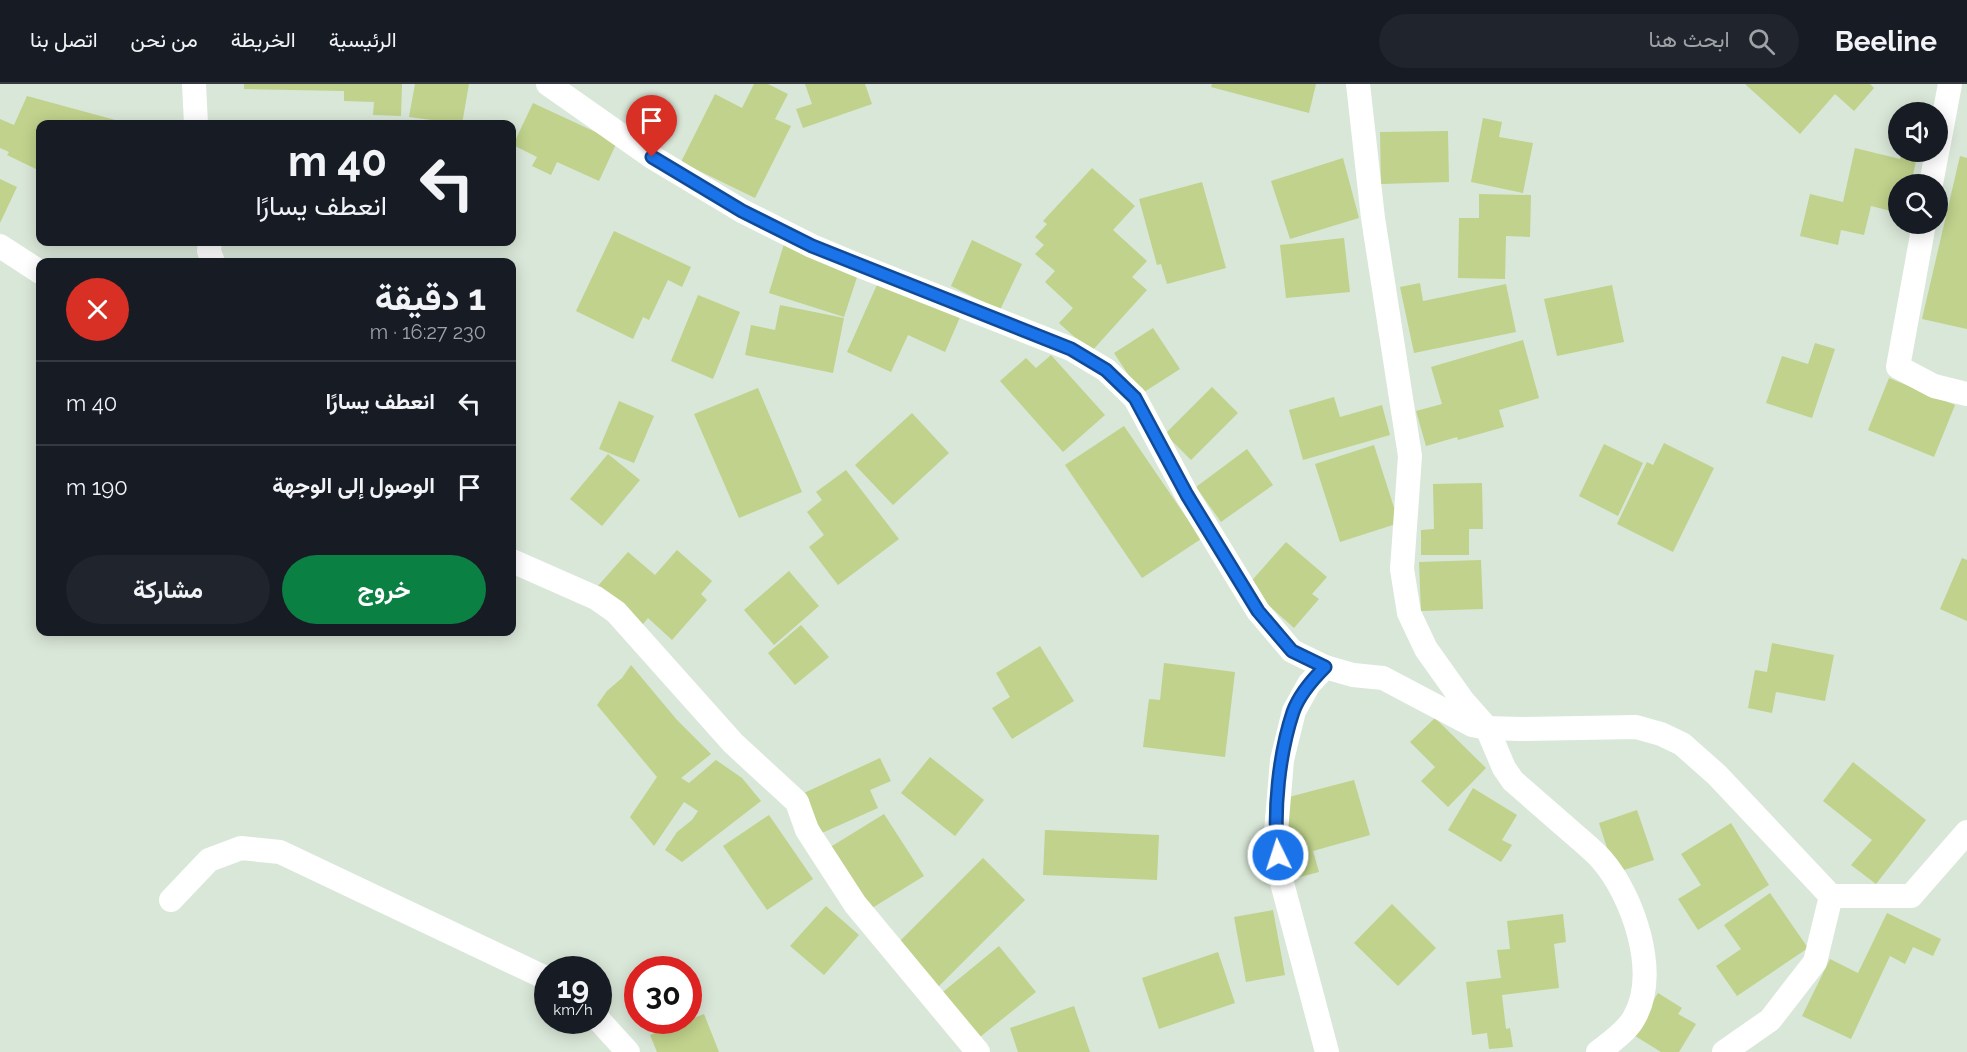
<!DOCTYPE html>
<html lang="ar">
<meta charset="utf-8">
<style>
:root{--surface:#171b24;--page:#20242c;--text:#f1f3f6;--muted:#9ea1a6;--line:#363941;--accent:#0b8043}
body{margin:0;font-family:Raleway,Vazirmatn,sans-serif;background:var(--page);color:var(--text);direction:rtl;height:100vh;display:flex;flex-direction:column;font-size:22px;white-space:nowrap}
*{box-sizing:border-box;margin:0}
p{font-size:20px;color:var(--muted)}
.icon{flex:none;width:33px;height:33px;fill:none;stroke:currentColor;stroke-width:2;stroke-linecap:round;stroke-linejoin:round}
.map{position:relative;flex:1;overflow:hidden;direction:ltr}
.details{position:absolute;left:36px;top:174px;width:480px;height:378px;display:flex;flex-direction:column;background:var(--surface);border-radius:12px;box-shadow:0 3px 15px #0003;direction:rtl}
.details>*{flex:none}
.banner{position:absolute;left:36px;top:36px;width:480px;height:126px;border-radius:12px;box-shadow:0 3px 15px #0003;direction:rtl;background:#171b24;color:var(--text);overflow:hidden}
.tools{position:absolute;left:1888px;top:18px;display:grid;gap:12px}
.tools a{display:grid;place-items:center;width:60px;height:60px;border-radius:50%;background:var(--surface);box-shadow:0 3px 15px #0003;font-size:30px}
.speed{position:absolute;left:534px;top:872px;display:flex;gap:12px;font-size:30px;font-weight:700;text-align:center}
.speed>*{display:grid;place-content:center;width:78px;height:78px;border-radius:50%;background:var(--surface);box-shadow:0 3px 15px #0003;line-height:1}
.speed small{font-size:15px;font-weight:400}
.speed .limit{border:9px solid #d22;background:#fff;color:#111}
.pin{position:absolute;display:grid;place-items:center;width:51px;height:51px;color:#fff;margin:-62px -26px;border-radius:50% 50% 50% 0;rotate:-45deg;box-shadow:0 0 6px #0007}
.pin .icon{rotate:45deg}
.me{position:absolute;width:66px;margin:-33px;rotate:356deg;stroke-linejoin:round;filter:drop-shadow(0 0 4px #0008)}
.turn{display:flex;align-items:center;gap:21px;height:126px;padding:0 30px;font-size:27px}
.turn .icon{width:78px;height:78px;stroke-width:2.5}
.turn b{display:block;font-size:42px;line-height:51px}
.round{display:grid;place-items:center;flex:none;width:63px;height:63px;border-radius:32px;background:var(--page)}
.headline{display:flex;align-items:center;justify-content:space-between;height:102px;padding:0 30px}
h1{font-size:36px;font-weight:700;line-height:45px}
.cta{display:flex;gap:12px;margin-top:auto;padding:12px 30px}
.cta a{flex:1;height:69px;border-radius:36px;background:var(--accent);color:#fff;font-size:24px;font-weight:700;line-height:69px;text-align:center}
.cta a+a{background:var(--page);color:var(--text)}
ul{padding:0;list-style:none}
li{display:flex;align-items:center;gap:18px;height:84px;padding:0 30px;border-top:2px solid var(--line)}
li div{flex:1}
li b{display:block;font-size:22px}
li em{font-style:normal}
header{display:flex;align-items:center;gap:36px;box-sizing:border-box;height:84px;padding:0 30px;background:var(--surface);border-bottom:2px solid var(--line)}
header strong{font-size:28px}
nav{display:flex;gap:33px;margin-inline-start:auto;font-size:21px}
.search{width:420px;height:54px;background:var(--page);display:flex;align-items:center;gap:15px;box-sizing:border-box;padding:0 21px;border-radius:33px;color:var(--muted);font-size:22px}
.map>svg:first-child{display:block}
</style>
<header>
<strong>Beeline</strong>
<div class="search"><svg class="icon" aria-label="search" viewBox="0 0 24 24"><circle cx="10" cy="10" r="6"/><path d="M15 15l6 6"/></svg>ابحث هنا</div>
<nav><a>الرئيسية</a><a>الخريطة</a><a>من نحن</a><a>اتصل بنا</a></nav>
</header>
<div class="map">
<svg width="1967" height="968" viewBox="0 0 1967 968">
<rect width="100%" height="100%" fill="#d9e7d8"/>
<g fill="#c0d28c">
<path d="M 244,0 L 402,0 L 401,32 L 373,31 L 374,18 L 344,17 L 344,7 L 244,5 Z"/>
<path d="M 415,0 L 469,0 L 462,40 L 409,33 Z"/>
<path d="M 754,0 L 768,0 L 788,10 L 775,35 L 791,42 L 755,114 L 681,78 L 715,10 L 742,24 Z"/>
<path d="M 805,0 L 865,0 L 872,20 L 803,44 L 796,25 L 812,20 Z"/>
<path d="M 1212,0 L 1316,0 L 1309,29 L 1211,3 Z"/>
<path d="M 1745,0 L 1870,0 L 1874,4 L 1854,27 L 1835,10 L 1800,50 Z"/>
<path d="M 27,12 L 130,40 L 40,40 L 40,87 L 7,71 L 9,68 L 0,64 L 0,35 L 14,41 Z"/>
<path d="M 533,19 L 617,58 L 599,97 L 557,78 L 551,91 L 532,82 L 537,73 L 513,61 Z"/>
<path d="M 1483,34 L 1502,38 L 1499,53 L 1533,59 L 1523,109 L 1471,98 Z"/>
<path d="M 1448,47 L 1449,98 L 1381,100 L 1380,48 Z"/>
<path d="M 1855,64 L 1900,75 L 1902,68 L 1918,68 L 1911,100 L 1899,100 L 1899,129 L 1871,122 L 1864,151 L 1841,146 L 1838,161 L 1800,152 L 1810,110 L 1843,118 Z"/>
<path d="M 1960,72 L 1967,74 L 1967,245 L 1922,235 Z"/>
<path d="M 1343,74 L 1359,134 L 1290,155 L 1271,97 Z"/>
<path d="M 1092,84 L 1135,122 L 1113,146 L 1147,177 L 1132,193 L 1147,206 L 1091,268 L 1059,239 L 1073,224 L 1045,198 L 1055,187 L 1035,170 L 1044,161 L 1035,153 L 1047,140 L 1043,137 Z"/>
<path d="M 0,95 L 17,103 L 0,139 Z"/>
<path d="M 1202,98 L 1226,184 L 1167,200 L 1161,180 L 1157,181 L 1139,115 Z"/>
<path d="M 1479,110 L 1531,111 L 1530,153 L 1506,152 L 1505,195 L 1458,194 L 1459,134 L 1479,134 Z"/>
<path d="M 614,147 L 691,183 L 682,203 L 668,196 L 649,236 L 643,233 L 633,255 L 576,227 Z"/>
<path d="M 1344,154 L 1350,208 L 1286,214 L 1280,161 Z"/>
<path d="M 972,156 L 1022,180 L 1000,226 L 951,202 Z"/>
<path d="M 784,160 L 860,184 L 844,233 L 769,209 Z"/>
<path d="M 880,194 L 961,231 L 945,268 L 908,251 L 891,288 L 847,268 Z"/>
<path d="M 1420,199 L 1423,217 L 1506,200 L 1516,248 L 1414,269 L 1400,203 Z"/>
<path d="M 1612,201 L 1624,258 L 1557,272 L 1544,215 Z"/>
<path d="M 698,211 L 740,228 L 713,295 L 671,277 Z"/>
<path d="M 780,221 L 844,234 L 833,289 L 745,271 L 751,241 L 775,246 Z"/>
<path d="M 1153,244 L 1180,285 L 1141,310 L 1114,269 Z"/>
<path d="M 1523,256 L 1539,314 L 1499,326 L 1504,343 L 1458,356 L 1457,353 L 1426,362 L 1416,327 L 1442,320 L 1431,283 Z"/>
<path d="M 1815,259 L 1835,265 L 1812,334 L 1766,319 L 1782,272 L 1808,280 Z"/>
<path d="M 1051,271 L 1105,331 L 1063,368 L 1000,297 L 1026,274 L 1036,284 Z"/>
<path d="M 1889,294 L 1955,321 L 1934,373 L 1868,346 Z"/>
<path d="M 1212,303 L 1238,329 L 1191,376 L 1165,350 Z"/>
<path d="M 758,304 L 802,408 L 739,434 L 694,330 Z"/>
<path d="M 1334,313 L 1340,333 L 1382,321 L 1390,351 L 1303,376 L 1289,326 Z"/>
<path d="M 619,317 L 654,332 L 634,379 L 599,365 Z"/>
<path d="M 912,329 L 949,369 L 893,421 L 855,381 Z"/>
<path d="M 1124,342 L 1201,455 L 1142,494 L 1065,381 Z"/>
<path d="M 1664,359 L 1714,384 L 1673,468 L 1617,440 L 1647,378 L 1653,381 Z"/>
<path d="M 1604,360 L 1643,379 L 1618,432 L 1579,412 Z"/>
<path d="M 1374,361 L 1399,439 L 1340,458 L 1315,380 Z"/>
<path d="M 1247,365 L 1273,401 L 1221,438 L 1196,403 Z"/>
<path d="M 608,370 L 640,396 L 602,442 L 570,415 Z"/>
<path d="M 846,386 L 899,455 L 838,501 L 809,463 L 824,451 L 807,428 L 822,416 L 816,408 Z"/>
<path d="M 1482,399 L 1483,445 L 1469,445 L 1469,471 L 1421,471 L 1421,446 L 1434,445 L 1433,400 Z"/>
<path d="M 1286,458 L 1327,493 L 1312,510 L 1319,515 L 1294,544 L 1247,502 Z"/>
<path d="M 677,466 L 712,497 L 701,510 L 707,516 L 672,556 L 648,534 L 638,546 L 597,503 L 628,468 L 655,491 Z"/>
<path d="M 1962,474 L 1967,476 L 1967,537 L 1940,525 Z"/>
<path d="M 1481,476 L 1483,525 L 1421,527 L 1419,478 Z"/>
<path d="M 789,487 L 819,522 L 774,561 L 744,526 Z"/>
<path d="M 801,541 L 829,573 L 795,601 L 768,569 Z"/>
<path d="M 1772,559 L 1834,571 L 1825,617 L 1776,608 L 1772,629 L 1748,624 L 1755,586 L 1767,588 Z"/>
<path d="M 1040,562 L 1074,617 L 1012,655 L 992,624 L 1010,613 L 996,589 Z"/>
<path d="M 1164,579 L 1235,588 L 1225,673 L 1143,663 L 1149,615 L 1160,616 Z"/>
<path d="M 631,581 L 677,636 L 711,670 L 681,694 L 689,699 L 716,676 L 742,694 L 761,717 L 682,778 L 665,766 L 677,748 L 692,736 L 698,727 L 684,718 L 654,762 L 630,733 L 657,693 L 597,621 L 607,607 L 622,594 Z"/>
<path d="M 1435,634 L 1486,684 L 1448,723 L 1421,697 L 1435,683 L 1410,658 Z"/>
<path d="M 930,673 L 984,716 L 955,752 L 901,709 Z"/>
<path d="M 880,674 L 891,697 L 870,706 L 878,724 L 822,749 L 804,709 Z"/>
<path d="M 1853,678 L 1926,736 L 1876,800 L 1851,781 L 1872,756 L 1823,717 Z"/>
<path d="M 1354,696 L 1370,751 L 1313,767 L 1319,788 L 1296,794 L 1284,754 L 1285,714 Z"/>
<path d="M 1473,704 L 1517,731 L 1502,756 L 1512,761 L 1501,778 L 1448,746 Z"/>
<path d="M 1637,726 L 1654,776 L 1615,789 L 1599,739 Z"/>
<path d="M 884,730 L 924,792 L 864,829 L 824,767 Z"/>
<path d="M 769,731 L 813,795 L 767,826 L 723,762 Z"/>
<path d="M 1731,739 L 1769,801 L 1698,846 L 1678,815 L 1701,801 L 1681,770 Z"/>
<path d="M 1045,746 L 1159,751 L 1157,796 L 1043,791 Z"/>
<path d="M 983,774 L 1025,816 L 936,905 L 894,863 Z"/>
<path d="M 1770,809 L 1808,864 L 1737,912 L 1716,882 L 1741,865 L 1724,841 Z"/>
<path d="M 1392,820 L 1436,864 L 1398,902 L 1354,859 Z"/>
<path d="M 826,822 L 859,851 L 824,891 L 790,862 Z"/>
<path d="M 1273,826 L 1285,891 L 1246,898 L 1234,833 Z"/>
<path d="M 1887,829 L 1941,855 L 1933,872 L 1913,863 L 1905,880 L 1890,872 L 1851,955 L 1802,932 L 1830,875 L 1858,889 Z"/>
<path d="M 1563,830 L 1566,858 L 1554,860 L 1559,904 L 1502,911 L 1506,945 L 1510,944 L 1513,963 L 1489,965 L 1487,949 L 1472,951 L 1466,898 L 1501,894 L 1497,866 L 1510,865 L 1507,837 Z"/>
<path d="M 999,862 L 1036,908 L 975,957 L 938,912 Z"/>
<path d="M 1218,868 L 1235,919 L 1159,945 L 1142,894 Z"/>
<path d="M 1658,909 L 1682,924 L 1678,930 L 1696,940 L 1679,968 L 1661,968 L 1632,950 Z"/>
<path d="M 1074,922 L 1090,968 L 1018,968 L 1010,944 Z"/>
<path d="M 704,930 L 719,968 L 657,968 L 650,951 Z"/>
</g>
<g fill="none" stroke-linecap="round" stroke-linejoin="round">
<g stroke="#fff" stroke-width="24">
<path d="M 194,0 L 196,40"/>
<path d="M 548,0 L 652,73 L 742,127 L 812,162 L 855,180 L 1071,265 L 1106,286 L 1135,314 L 1187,411 L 1258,527 L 1292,567 L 1325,583 L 1353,591 L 1383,594 L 1472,641 L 1487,644 L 1521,645 L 1636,643 L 1661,650 L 1682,660 L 1717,691 L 1831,812"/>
<path d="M 1358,0 L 1373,134 L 1410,372 L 1402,485 L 1409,529 L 1426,565 L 1463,617 L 1487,644 L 1504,684 L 1513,697 C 1534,715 1554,733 1575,751 C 1584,759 1594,767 1602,776 C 1633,812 1660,889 1634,934 C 1627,947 1610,959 1598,968"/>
<path d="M 1938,64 L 1950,0"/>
<path d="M 1931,100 L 1937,68"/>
<path d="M 1924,140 L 1898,283 L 1934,302 L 1967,310"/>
<path d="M 210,158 L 209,167 L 213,178"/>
<path d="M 0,162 L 40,188"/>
<path d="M 512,477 L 596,514 L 616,528 L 733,659 L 797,718 L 807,746 L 855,820 L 978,968"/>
<path d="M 1325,583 L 1309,600 L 1294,627 L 1282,676 L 1276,748 L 1281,795 L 1327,968"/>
<path d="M 171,816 L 209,776 L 241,764 L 280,768 L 548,895"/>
<path d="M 598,935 L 628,968"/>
<path d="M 1724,968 L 1770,936 L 1815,878 L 1831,812 L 1911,812 L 1967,748"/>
</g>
</g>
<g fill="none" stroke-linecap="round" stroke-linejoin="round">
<g stroke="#114b97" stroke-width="15">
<path id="route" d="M 652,73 L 742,127 L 812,162 L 1071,265 L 1106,286 L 1135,314 L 1187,411 L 1258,527 L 1292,567 L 1325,583 C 1312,596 1299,611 1293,628 C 1279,670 1273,727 1278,771"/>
</g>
<use href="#route" stroke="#1a73e8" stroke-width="10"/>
</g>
</svg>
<div class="tools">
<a><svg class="icon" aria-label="sound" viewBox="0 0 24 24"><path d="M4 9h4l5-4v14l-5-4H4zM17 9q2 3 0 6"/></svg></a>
<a><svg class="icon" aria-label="search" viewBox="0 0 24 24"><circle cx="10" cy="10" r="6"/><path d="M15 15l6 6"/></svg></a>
</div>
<div class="speed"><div>19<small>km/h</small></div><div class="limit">30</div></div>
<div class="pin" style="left:652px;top:73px;background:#d93025"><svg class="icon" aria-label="arrive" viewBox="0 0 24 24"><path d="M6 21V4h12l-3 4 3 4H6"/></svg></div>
<svg class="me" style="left:1278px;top:771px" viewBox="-20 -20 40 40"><circle r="17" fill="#1a73e8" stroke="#fff" stroke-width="3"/><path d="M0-11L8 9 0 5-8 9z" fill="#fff"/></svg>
<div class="banner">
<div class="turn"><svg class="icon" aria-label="left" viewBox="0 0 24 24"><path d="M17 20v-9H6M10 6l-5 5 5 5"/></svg><div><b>40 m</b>انعطف يسارًا</div></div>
</div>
<section class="details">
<div class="headline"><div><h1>1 دقيقة</h1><p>230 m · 16:27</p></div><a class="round" style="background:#d93025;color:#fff"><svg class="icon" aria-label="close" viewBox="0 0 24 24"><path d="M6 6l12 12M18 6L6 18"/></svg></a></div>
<ul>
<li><svg class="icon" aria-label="left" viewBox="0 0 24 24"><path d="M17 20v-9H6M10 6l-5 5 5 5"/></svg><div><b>انعطف يسارًا</b></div><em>40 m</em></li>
<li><svg class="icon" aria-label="arrive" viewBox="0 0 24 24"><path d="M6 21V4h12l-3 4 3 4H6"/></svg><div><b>الوصول إلى الوجهة</b></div><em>190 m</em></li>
</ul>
<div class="cta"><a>خروج</a><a>مشاركة</a></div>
</section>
</div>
